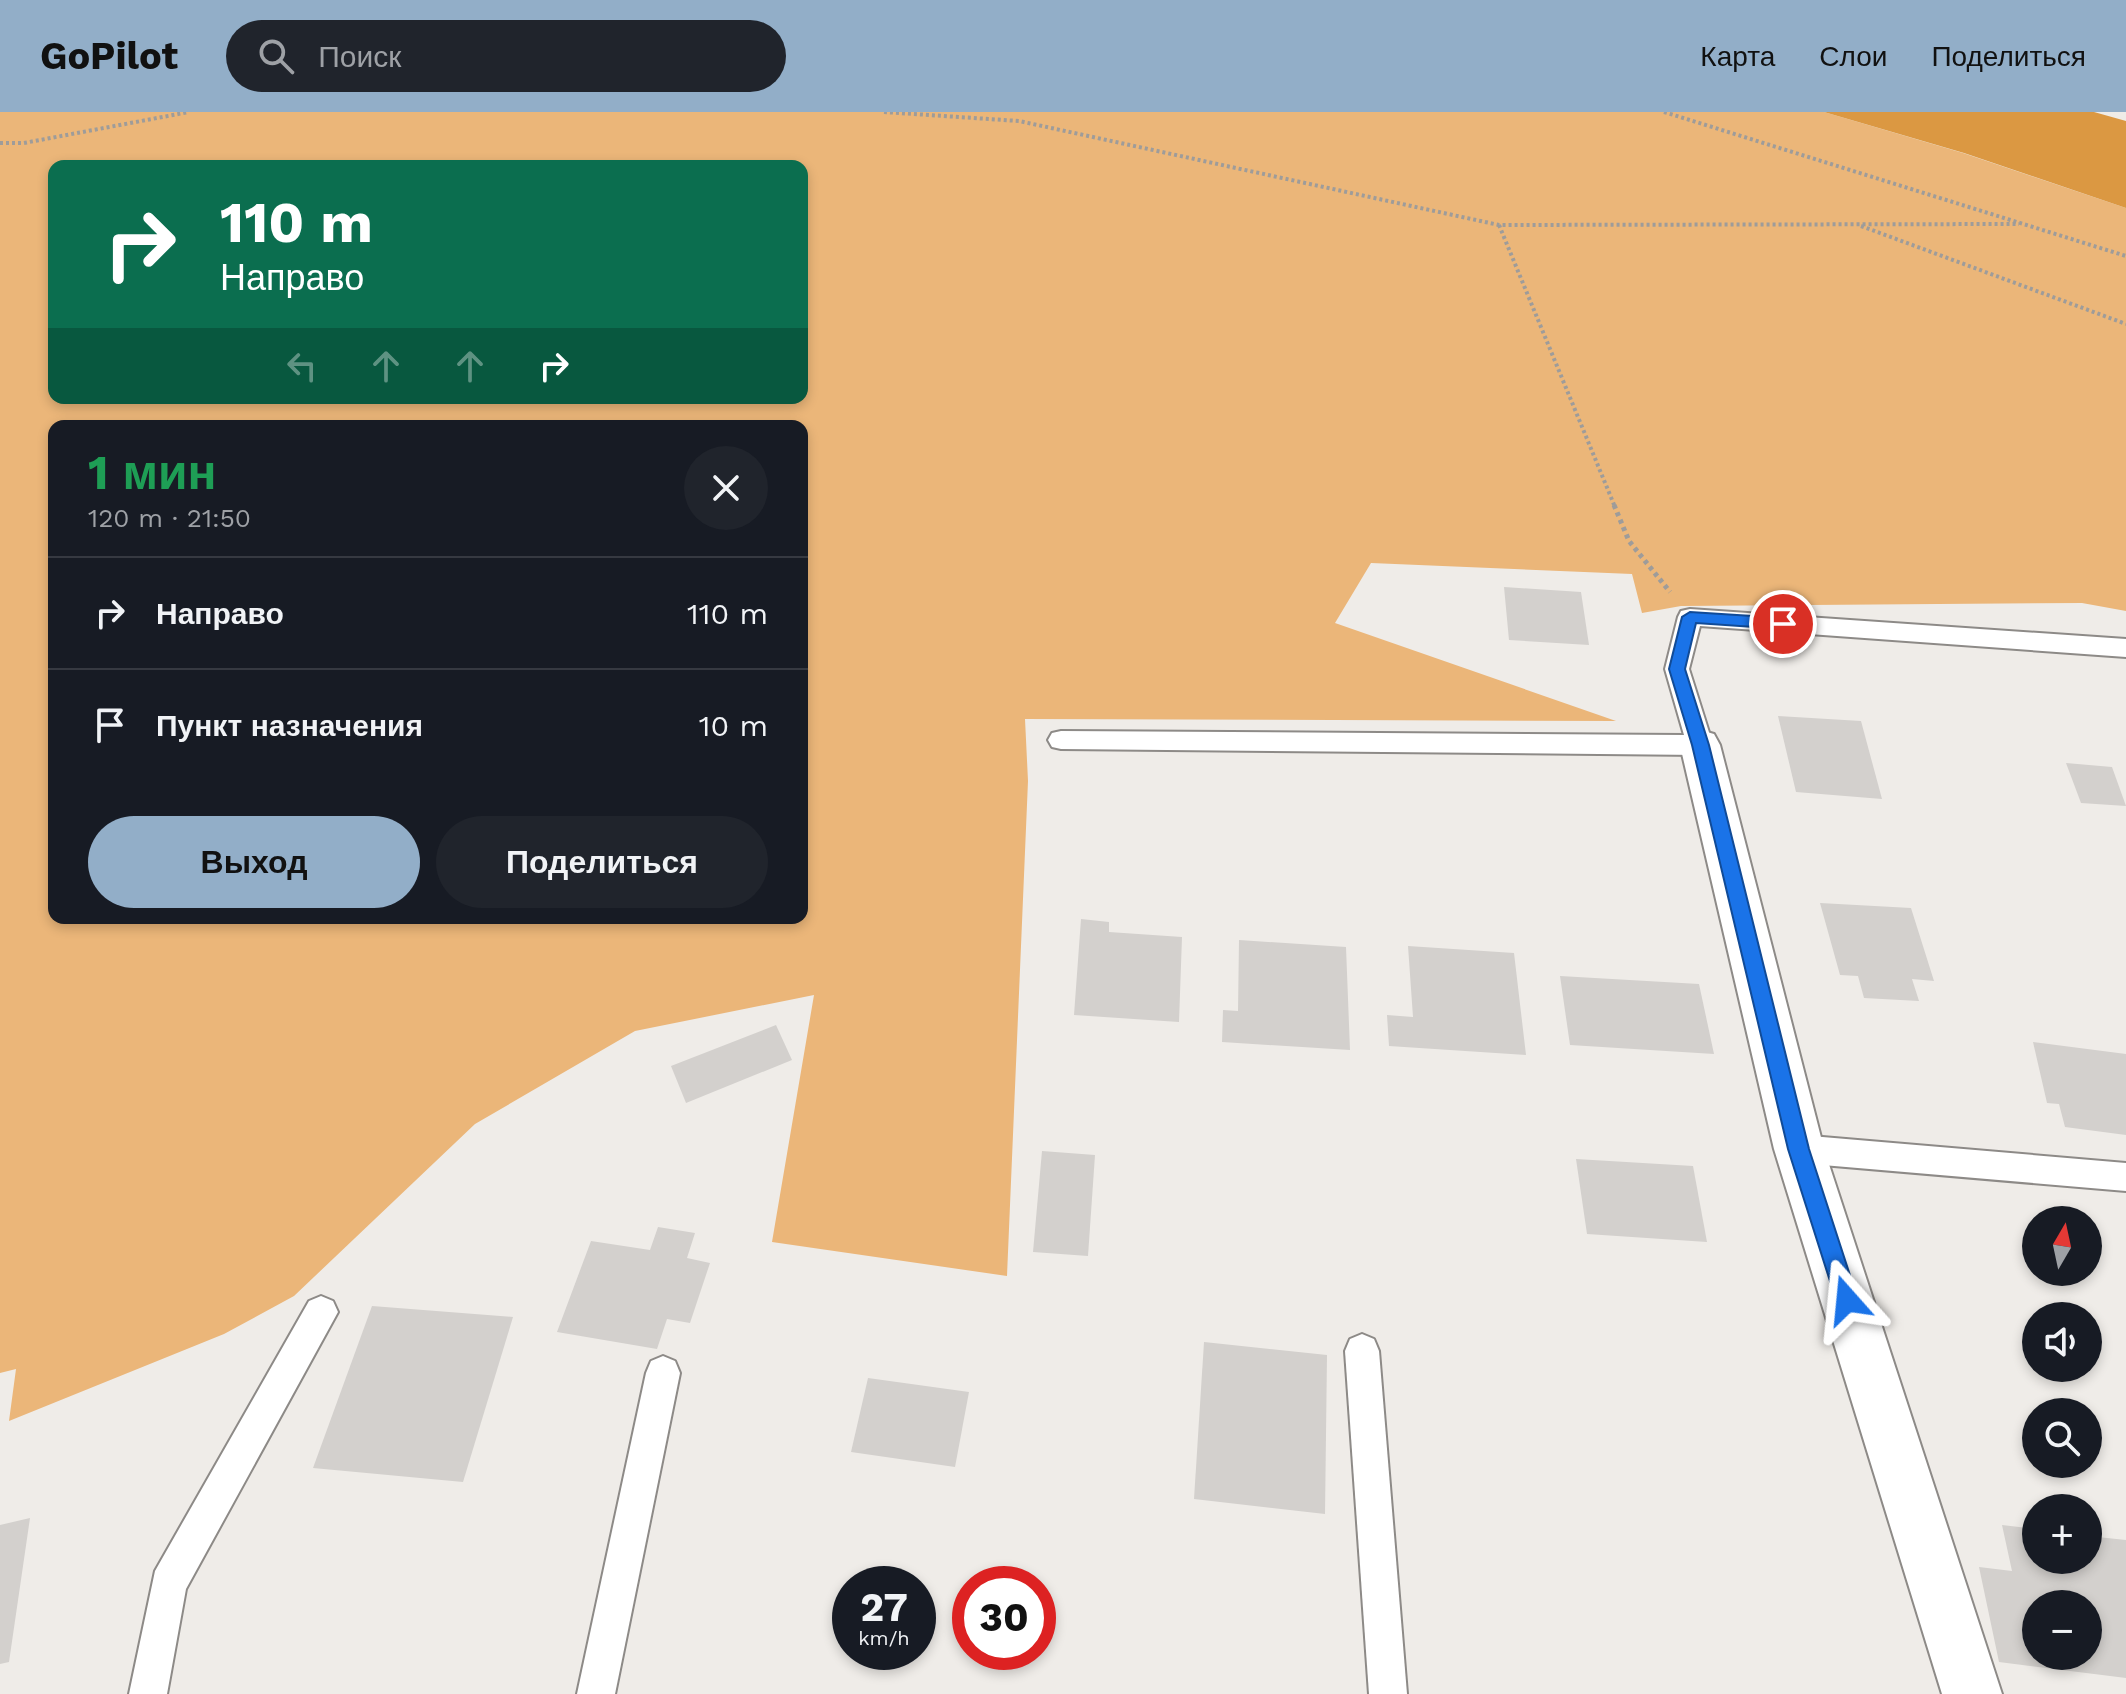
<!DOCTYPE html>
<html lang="ru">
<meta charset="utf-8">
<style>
:root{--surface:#171b24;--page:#20242c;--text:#f1f3f6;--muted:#9ea1a6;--line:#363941;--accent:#92aec8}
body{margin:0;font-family:"Work Sans",sans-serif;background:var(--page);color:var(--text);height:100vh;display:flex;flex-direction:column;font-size:30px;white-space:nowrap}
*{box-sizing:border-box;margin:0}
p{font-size:26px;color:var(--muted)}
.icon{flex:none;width:44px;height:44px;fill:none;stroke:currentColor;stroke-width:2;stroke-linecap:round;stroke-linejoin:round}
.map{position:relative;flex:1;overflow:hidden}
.sheet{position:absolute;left:48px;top:308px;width:760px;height:504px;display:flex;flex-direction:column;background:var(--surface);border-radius:16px;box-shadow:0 4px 12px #0003}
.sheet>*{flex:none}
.banner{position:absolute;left:48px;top:48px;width:760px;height:244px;border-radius:16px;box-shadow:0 4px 12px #0003;background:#0b6e4f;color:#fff;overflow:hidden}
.needle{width:52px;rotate:9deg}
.fabs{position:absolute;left:2022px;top:1094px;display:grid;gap:16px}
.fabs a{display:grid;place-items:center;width:80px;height:80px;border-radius:50%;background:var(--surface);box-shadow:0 4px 12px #0003;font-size:40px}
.speed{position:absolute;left:832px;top:1454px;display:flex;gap:16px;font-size:40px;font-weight:700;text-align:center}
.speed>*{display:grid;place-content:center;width:104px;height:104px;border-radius:50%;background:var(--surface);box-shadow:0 4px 12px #0003;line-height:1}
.speed small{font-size:20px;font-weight:400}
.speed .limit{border:12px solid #d22;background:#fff;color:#111}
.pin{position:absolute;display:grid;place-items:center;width:68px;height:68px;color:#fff;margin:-34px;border:4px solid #fff;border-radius:50%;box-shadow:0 2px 8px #0007}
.me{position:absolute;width:88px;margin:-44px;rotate:342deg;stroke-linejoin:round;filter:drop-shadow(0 0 6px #0008)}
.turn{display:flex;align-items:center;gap:28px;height:168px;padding:0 40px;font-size:36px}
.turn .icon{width:104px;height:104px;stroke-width:2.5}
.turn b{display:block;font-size:56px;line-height:68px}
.lanes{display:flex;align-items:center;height:76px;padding:0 40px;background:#0003;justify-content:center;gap:40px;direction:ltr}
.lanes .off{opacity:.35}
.round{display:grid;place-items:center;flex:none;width:84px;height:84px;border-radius:42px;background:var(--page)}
.headline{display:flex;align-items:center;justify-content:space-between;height:136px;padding:0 40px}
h1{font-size:48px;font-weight:700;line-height:60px;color:#1e9e55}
.primary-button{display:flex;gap:16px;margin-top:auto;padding:16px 40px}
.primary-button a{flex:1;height:92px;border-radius:48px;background:var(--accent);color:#111;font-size:32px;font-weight:700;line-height:92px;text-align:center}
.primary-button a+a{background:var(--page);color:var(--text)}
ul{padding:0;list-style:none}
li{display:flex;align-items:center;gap:24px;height:112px;padding:0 40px;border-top:2px solid var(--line)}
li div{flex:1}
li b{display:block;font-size:30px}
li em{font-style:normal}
header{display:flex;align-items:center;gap:48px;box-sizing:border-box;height:112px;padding:0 40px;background:var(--accent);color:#111}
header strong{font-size:38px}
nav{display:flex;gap:44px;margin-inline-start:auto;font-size:28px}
.search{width:560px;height:72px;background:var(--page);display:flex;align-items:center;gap:20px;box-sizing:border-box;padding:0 28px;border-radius:44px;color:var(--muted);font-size:30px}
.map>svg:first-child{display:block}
</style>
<header>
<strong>GoPilot</strong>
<div class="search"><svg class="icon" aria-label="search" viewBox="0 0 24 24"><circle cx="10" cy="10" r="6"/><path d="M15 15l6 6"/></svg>Поиск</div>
<nav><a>Карта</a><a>Слои</a><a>Поделиться</a></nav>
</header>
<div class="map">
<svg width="2126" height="1582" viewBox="0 0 2126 1582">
<rect width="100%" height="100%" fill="#efece8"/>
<path fill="#ebb679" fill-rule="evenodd" d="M 0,0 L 1824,0 L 1963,41 L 2126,96 L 2126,499 L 2082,491 L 1681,494 L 1642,501 L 1632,462 L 1371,451 L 1335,511 L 1616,609 L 1025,607 L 1028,669 L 1007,1164 L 772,1130 L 814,883 L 635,919 L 475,1012 L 294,1184 L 224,1222 L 9,1309 L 16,1257 L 0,1261 ZM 54,54 L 802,54 L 802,286 L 54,286 ZM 54,314 L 802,314 L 802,806 L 54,806 Z"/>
<path fill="#db9842" d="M 1824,0 L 2094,0 L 2126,9 L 2126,96 L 1964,41 Z"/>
<g fill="#d3d0cd" fill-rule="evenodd">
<path d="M 1504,475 L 1581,480 L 1589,533 L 1509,528 Z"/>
<path d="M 1778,604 L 1861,609 L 1882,687 L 1796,680 Z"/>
<path d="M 2066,651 L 2112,655 L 2126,694 L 2081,691 Z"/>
<path d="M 1820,791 L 1911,796 L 1934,869 L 1912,867 L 1919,889 L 1864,886 L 1858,864 L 1840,863 Z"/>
<path d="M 1081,807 L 1109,810 L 1109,820 L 1182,825 L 1179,910 L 1074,903 Z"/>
<path d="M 1239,828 L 1346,835 L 1350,938 L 1222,930 L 1223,898 L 1238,899 Z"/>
<path d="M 1408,834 L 1514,841 L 1526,943 L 1389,934 L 1387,903 L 1413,905 Z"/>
<path d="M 1560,864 L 1699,872 L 1714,942 L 1570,933 Z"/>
<path d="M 776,913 L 792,948 L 686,991 L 671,954 Z"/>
<path d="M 2033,930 L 2126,942 L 2126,1023 L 2065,1015 L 2059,992 L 2047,991 Z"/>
<path d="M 1042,1039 L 1095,1043 L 1088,1144 L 1033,1140 Z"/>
<path d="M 1576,1047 L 1693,1054 L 1707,1130 L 1587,1122 Z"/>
<path d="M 658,1115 L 695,1121 L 687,1146 L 710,1151 L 690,1211 L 667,1207 L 657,1237 L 557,1220 L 591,1129 L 650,1138 Z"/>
<path d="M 372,1194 L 513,1205 L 463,1370 L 313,1356 Z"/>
<path d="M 1204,1230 L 1327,1243 L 1325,1402 L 1194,1387 Z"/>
<path d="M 868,1266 L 969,1280 L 955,1355 L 851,1340 Z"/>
<path d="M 30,1406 L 9,1550 L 0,1552 L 0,1413 Z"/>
<path d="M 2002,1413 L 2036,1417 L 2036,1448 L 2088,1448 L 2088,1424 L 2126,1428 L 2126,1566 L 1999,1550 L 1979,1455 L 2012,1459 ZM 2036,1492 L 2088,1492 L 2088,1544 L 2036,1544 Z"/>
</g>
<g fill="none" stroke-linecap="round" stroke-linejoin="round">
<g stroke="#8d8a87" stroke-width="4">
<g id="lane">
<path d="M 1690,497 L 2126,527 L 2126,545 L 1700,514 L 1689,557 L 1713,633 L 1709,640 L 1700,643 L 1061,637 L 1052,635 L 1048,628 L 1052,621 L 1061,619 L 1684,623 L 1665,557 L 1678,505 L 1681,499 Z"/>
<path d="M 1799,1023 L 2126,1051 L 2126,1079 L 1799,1051 L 1788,1047 L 1783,1037 L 1788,1027 Z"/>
<path d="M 321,1184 L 333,1189 L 338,1200 L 186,1477 L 167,1582 L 129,1582 L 155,1459 L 309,1189 Z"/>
<path d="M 1362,1222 L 1374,1227 L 1379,1239 L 1407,1582 L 1369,1582 L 1345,1239 L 1350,1227 Z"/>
<path d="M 663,1244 L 675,1249 L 680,1261 L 615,1582 L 577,1582 L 646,1261 L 651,1249 Z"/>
</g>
</g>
<g stroke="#8d8a87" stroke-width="4">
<path id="street" d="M 1700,618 L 1714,622 L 1720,633 L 1824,1037 L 2002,1582 L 1942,1582 L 1774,1037 L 1680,633 L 1686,622 Z"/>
</g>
<g stroke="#9e9c9a" stroke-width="4" stroke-dasharray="3 3" stroke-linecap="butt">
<path d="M 884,0 L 1019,9 L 1499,113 L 2019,112"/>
<path d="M 1664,0 L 2126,144"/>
<path d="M 0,31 L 24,31 L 189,0"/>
<path d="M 1499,113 L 1615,395"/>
<path d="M 1861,114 L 2126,212"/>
</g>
<path stroke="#9e9c9a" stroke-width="5" stroke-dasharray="4 4" stroke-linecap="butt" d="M 1614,393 L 1629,429 L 1670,480"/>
<use href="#lane" fill="#fff" fill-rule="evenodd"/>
<use href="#street" fill="#fff" fill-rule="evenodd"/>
</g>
<path fill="#1a73e8" stroke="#114b97" stroke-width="2" d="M 1690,500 L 1783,506 L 1791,512 L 1783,517 L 1696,511 L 1685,557 L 1709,633 L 1809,1037 L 1858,1188 L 1854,1195 L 1847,1199 L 1839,1195 L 1836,1188 L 1788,1037 L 1692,633 L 1669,557 L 1682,505 Z"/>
</svg>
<div class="fabs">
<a><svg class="needle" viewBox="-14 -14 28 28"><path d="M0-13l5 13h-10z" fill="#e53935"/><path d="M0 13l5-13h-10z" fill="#9ea1a6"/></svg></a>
<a><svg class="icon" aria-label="sound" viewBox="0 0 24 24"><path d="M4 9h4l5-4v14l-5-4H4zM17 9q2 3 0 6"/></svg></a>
<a><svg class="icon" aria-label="search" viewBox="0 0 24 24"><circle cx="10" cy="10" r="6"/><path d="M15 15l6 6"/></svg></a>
<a>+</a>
<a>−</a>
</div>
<div class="speed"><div>27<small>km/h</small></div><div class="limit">30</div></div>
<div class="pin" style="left:1783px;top:512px;background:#d93025"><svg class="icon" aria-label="arrive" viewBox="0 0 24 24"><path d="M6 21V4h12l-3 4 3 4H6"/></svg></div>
<svg class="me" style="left:1847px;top:1188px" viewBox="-20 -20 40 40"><path d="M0-17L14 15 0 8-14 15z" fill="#1a73e8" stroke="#fff" stroke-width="4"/></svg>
<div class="banner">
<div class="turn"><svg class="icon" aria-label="right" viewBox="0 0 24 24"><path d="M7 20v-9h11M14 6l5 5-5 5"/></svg><div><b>110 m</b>Направо</div></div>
<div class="lanes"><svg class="icon off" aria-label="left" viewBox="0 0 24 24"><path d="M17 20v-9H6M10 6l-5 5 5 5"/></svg><svg class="icon off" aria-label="ahead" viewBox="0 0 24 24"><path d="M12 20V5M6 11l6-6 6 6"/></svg><svg class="icon off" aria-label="ahead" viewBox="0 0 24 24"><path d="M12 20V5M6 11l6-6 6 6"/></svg><svg class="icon" aria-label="right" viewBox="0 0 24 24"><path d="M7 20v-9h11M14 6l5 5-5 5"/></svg></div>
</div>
<section class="sheet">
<div class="headline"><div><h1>1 мин</h1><p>120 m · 21:50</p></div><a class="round"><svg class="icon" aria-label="close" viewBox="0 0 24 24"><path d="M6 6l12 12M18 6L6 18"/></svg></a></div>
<ul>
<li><svg class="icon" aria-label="right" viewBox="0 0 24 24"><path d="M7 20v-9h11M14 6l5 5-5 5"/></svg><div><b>Направо</b></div><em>110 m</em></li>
<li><svg class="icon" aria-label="arrive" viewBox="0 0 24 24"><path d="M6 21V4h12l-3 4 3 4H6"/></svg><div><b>Пункт назначения</b></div><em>10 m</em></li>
</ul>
<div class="primary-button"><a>Выход</a><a>Поделиться</a></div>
</section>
</div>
